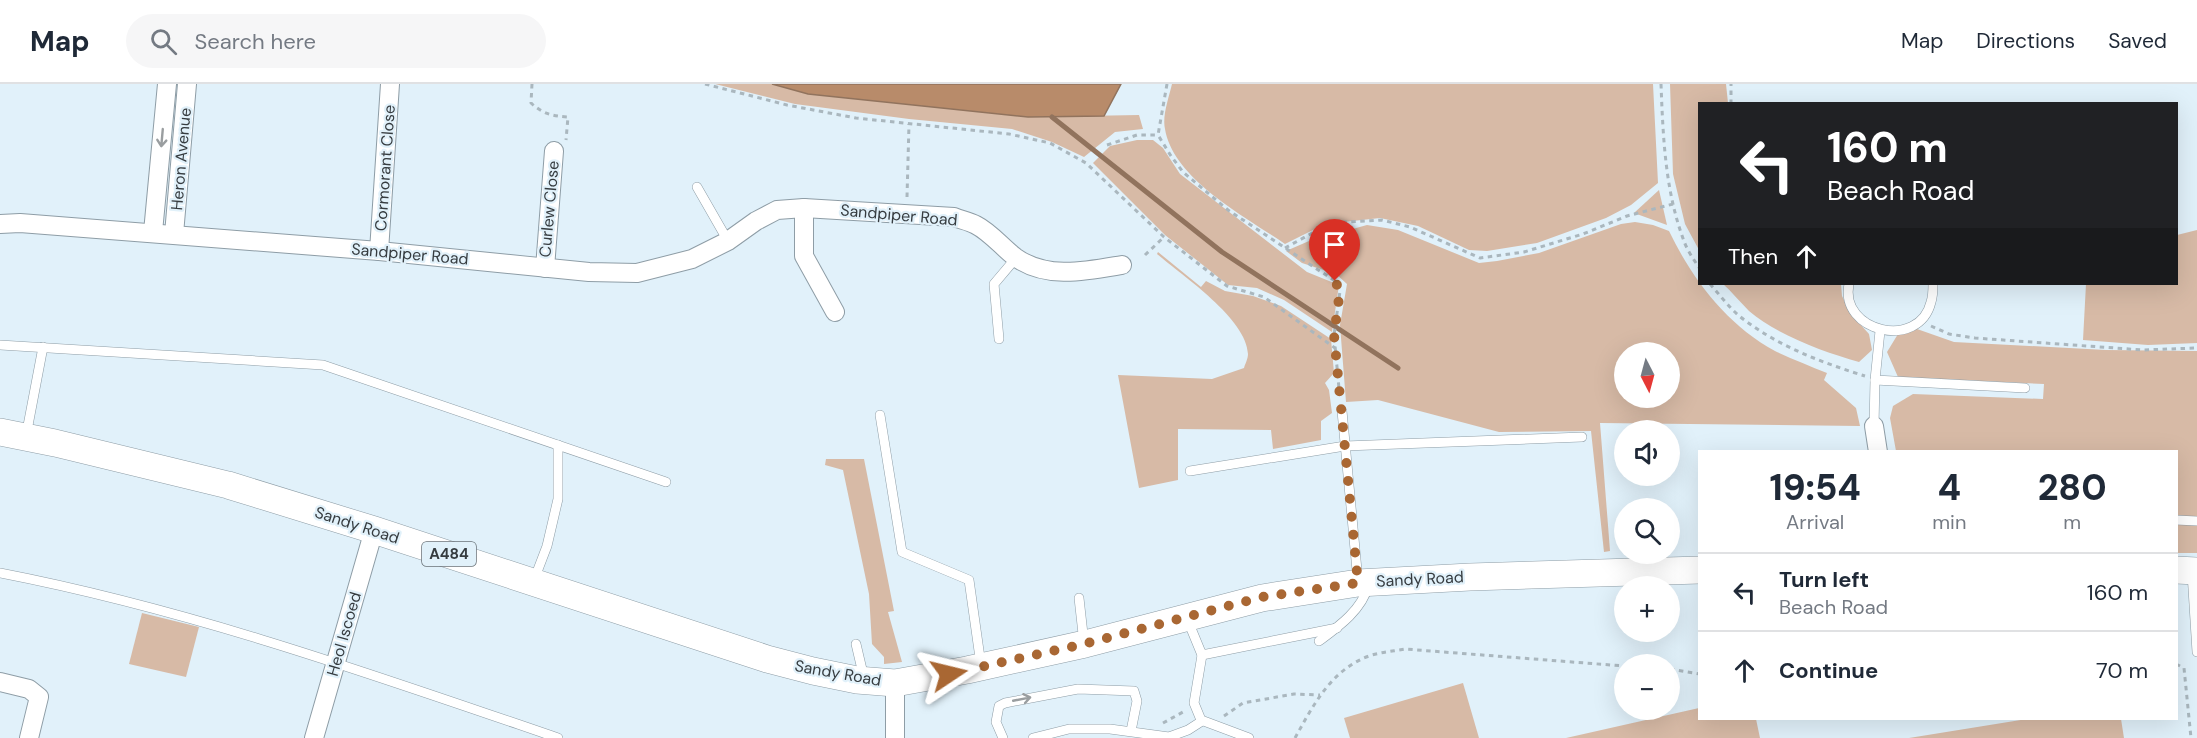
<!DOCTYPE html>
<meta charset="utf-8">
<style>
:root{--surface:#fff;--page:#f6f6f7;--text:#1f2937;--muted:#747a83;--line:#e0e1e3}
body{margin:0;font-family:"DM Sans",sans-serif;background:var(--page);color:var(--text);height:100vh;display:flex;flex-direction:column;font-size:22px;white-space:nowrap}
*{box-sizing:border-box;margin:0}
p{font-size:20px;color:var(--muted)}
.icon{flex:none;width:33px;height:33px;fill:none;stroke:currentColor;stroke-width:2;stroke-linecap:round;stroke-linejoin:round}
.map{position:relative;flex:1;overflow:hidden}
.sheet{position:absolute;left:1698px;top:366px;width:480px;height:270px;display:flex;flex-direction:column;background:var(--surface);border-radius:0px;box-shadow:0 6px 24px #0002}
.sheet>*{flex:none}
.top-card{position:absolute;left:1698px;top:18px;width:480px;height:183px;border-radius:0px;box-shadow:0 6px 24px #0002;background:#202124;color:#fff;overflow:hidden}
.needle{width:39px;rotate:174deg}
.controls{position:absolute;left:1614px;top:258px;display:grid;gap:12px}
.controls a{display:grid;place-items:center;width:66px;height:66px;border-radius:50%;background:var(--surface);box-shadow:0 6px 24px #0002;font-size:30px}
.pin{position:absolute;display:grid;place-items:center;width:51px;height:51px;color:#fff;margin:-62px -26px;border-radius:50% 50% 50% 0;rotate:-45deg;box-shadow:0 0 6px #0007}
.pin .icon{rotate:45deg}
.me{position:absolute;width:66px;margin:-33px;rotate:80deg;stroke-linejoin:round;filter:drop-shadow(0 0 4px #0008)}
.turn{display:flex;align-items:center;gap:21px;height:126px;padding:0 30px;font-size:27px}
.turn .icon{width:78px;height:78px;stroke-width:2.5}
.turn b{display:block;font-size:42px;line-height:51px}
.then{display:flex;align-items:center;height:57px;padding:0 30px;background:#0003;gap:12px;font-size:22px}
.eta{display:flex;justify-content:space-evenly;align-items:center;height:102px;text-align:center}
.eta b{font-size:36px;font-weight:800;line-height:42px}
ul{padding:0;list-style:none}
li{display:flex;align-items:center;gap:18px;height:78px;padding:0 30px;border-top:2px solid var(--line)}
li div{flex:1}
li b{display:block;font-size:22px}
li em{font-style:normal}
header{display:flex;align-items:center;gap:36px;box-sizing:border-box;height:84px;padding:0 30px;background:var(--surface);border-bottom:2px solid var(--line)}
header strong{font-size:28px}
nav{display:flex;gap:33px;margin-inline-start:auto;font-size:21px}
.search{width:420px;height:54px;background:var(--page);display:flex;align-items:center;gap:15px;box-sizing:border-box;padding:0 21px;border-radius:33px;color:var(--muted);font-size:22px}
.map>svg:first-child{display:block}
</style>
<header>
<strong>Map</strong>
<div class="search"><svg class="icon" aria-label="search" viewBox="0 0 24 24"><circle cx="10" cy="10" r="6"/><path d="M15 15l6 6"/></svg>Search here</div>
<nav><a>Map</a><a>Directions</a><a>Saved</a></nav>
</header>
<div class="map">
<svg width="2197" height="654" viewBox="0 0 2197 654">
<rect width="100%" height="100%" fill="#e1f1fa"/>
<g fill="#d7baa6" fill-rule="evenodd">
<path d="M 715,0 L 772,0 L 808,10 L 1028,33 L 1139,31 L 1143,45 L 1115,48 L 1084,73 L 1052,58 L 1012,45 L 909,35 L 795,20 Z"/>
<path d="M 1172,0 L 1653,0 L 1658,99 L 1631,121 L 1606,134 L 1537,159 L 1487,167 L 1469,166 L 1418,142 L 1380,134 L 1325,140 L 1285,160 C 1246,133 1173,95 1165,45 C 1162,32 1169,13 1172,0 Z"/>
<path d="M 1670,0 L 1726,0 L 1728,19 L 1700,20 L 1699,166 L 1685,140 L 1673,90 Z"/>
<path d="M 1137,56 L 1153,56 L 1163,64 L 1180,90 L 1307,188 L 1339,201 L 1332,248 L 1284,216 L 1257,204 L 1228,201 L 1165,151 L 1093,79 L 1110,62 Z"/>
<path d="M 1659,106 L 1667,141 L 1634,129 Z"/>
<path d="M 1635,138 L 1653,141 L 1669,147 C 1692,195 1727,241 1775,267 C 1792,275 1810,282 1827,289 L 1824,296 L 1856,324 L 1860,342 L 1600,339 L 1610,467 L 1604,468 L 1591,347 L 1499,348 L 1378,316 L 1346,318 L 1340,241 L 1347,200 L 1336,190 L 1302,179 L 1286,167 L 1309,157 L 1367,141 L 1398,146 L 1479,179 L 1497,177 L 1539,169 L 1621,140 ZM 1624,268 L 1670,268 L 1670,314 L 1624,314 Z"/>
<path d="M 2197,146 L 2197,259 L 2148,261 L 2083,256 L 2086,200 L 2176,200 L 2177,151 Z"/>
<path d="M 1158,168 L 1201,203 L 1206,197 L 1225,207 L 1253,212 L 1281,222 L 1331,255 L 1334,289 L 1325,299 L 1329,306 L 1332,329 L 1321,337 L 1321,356 L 1273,365 L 1271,346 L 1178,345 L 1178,396 L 1139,404 L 1118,291 L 1212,295 L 1244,284 C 1245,280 1248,275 1248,270 C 1247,235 1183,192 1157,170 Z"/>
<path d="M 1723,200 L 1841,200 L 1842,212 L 1851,230 L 1869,250 L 1872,266 L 1859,278 C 1824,268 1777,251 1749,227 C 1740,218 1732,208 1723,200 Z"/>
<path d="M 1917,245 L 1954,258 L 2106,266 L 2197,267 L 2197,469 L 2177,469 L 2176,368 L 1896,367 L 1890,334 L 1893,322 L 1913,310 L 2043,315 L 2044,300 L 1898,293 L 1887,268 L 1898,250 Z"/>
<path d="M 826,375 L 864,375 L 894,527 L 888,528 L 902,578 L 884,580 L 884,573 L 872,560 L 869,510 L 843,386 L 825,381 Z"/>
<path d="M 142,529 L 199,543 L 186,593 L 129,580 Z"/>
<path d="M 1463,599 L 1479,654 L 1350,654 L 1344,634 Z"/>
<path d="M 1699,624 L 1700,634 L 1756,635 L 1760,654 L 1566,654 Z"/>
<path d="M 2033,634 L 2121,635 L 2124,654 L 1909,654 Z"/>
</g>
<path fill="#b88b6a" stroke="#91735d" stroke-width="1.5" d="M 772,0 L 1121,0 L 1104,32 L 1028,33 L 808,10 Z"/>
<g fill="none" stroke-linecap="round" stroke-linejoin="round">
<path stroke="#91735d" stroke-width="5" d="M 1052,33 L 1222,168 L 1398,284"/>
<g stroke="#8e9da6" stroke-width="10">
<g id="service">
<path d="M 697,103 L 728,157"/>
<path d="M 1849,200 C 1839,248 1919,267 1931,218 C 1933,212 1933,205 1933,200"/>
<path d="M 999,255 L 994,200 L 1016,174"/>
<path d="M 0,261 L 323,281 L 666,398"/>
<path d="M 1875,296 L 2025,304"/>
<path d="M 1342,327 L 1358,497"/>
<path d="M 880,331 L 902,468 L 969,496 L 981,581"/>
<path d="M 1874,342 L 1875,296 L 1880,247"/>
<path d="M 26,352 L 43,263"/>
<path d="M 1190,387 L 1345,362 L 1582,353"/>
<path d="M 2176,436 L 2197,437"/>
<path d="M 0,489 C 191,526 374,591 558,654"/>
<path d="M 2192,489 L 2197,568"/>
<path d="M 534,496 L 547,462 L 558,415 L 558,361"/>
<path d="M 1079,514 L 1084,559"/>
<path d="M 1188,537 L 1202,571 L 1337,544"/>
<path d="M 1319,557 C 1338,543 1362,526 1368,502"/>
<path d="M 856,560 L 864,594"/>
<path d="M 1202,571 L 1194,619 L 1201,636 L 1249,654"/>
<path d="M 1003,654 L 996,638 L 999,622 L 1005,619 L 1078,605 L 1134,607 L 1137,617 L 1131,647"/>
<path d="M 1033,654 L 1069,645 L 1110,645 L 1169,653 L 1188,646 L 1202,637"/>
</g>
</g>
<g stroke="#8e9da6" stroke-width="20">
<g id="minor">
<path d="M 804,124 L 804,172 L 835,228"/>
<path d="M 0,140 L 20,139 L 379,167 L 589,188 L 637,189 L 692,175 L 728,157 L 756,137 L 777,126 L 804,124 L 954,133 C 961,136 969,137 976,141 C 990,148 1002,163 1015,173 C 1047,196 1087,187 1122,181"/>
<path d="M 153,148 L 167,0"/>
<path d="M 174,150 L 187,0"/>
<path d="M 379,167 L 390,0"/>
<path d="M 545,184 L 554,67"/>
<path d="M 1874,342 L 1878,368"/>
<path d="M 0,598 L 29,605 L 39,613 L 29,654"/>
<path d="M 895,599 L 895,654"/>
<path d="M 314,654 L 374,446"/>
</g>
</g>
<g stroke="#8e9da6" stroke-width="28">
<g id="primary">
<path d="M 0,348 L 55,359 L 228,401 L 374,446 L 767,575 L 813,587 L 857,596 L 895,599 L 967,586 L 1085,560 L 1262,514 L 1358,499 L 1470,493 L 1700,486"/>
<path d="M 2176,486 L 2197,487"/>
</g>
</g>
<g stroke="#aab7be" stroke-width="3" stroke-dasharray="4.5 4.5" stroke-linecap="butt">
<path d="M 532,0 L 531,19 C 543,30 552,32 568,33 L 566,56"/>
<path d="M 705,0 L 787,21 L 856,34 L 1009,50 L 1050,59 L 1086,79 L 1164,153 L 1227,202 L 1264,213 L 1335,264"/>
<path d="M 1167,0 L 1158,51 L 1171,72 L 1183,88 L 1228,126 L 1335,197 L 1340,207 L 1334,251 L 1340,315"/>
<path d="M 1661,0 C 1663,52 1665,107 1684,157 C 1687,166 1694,176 1700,185"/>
<path d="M 1731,20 L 1731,0"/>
<path d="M 1107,61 L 1137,51 L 1158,51"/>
<path d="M 907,113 L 909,40"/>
<path d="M 1285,164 L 1316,147 L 1345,138 L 1382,136 L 1410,143 L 1480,174 L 1524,168 L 1583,150 L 1627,132 L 1673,120"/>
<path d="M 1145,171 L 1164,153"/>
<path d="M 1710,200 C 1719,210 1728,222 1738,231 C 1775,261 1820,278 1865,292"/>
<path d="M 1931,242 L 1949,250 L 1975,254 L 2143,266 L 2197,264"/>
<path d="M 2176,580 L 2184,584 L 2191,654"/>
<path d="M 1670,585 L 1700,590"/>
<path d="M 1224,632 L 1243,619 L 1294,610 L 1320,611"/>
<path d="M 1163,639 L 1183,628"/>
<path d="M 1295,654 C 1314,620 1332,584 1372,571 C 1383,568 1394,567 1405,565 L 1624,582"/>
</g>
<use href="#service" stroke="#fff" stroke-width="9"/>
<use href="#minor" stroke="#fff" stroke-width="18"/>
<use href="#primary" stroke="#fff" stroke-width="27"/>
</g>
<defs><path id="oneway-shaft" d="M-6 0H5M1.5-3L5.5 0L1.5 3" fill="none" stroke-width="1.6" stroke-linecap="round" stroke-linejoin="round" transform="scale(1.5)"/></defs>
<g stroke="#9a9ea0">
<use href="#oneway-shaft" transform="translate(162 54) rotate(95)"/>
<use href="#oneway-shaft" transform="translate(1022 615) rotate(-11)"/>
</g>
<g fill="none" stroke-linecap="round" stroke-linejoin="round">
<path stroke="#a96733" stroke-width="10" stroke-dasharray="0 18" d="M 949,590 L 1084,560 L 1262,513 L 1358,499 L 1334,251 L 1340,207 L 1335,197"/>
</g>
<g text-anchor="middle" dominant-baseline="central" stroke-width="4.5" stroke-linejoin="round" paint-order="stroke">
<rect fill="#e1f1fa" stroke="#697278" stroke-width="1.5" x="422" y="458" width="54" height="24" rx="4.5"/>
<g font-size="15" font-weight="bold" fill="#363c40">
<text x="449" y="470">A484</text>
</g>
<g font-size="16" fill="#363c40" stroke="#e1f1fa">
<text transform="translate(181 75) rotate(-85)">Heron Avenue</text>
<text transform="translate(385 84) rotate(-86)">Cormorant Close</text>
<text transform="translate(549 125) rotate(-85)">Curlew Close</text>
<text transform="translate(899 131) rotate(5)">Sandpiper Road</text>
<text transform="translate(410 170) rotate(5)">Sandpiper Road</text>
<text transform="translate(357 441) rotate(18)">Sandy Road</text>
<text transform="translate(1420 495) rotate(-3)">Sandy Road</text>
<text transform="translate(344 550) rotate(-74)">Heol Iscoed</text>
<text transform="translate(838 589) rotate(10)">Sandy Road</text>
</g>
</g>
</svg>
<div class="controls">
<a><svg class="needle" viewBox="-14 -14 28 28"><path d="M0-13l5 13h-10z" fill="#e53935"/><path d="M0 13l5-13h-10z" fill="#747a83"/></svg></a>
<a><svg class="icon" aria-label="sound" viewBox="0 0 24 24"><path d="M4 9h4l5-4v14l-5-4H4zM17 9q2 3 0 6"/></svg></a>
<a><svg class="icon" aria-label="search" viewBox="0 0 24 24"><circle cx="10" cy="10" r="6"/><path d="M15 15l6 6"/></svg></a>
<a>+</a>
<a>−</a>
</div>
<div class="pin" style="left:1335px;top:197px;background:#d93025"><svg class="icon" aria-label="arrive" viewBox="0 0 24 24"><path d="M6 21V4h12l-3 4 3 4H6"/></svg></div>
<svg class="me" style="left:949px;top:590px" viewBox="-20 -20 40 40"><path d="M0-17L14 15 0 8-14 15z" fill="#a96733" stroke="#fff" stroke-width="4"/></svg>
<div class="top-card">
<div class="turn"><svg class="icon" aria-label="left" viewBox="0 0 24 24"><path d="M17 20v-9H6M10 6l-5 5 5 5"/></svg><div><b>160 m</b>Beach Road</div></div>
<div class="then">Then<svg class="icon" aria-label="ahead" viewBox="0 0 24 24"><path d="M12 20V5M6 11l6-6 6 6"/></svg></div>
</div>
<section class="sheet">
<div class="eta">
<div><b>19:54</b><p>Arrival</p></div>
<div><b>4</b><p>min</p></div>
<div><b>280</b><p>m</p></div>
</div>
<ul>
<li><svg class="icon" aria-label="left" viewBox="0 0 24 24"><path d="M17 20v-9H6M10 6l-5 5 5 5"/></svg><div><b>Turn left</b><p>Beach Road</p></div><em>160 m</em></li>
<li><svg class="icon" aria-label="ahead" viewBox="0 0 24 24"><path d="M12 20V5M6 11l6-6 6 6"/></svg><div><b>Continue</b></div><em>70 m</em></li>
</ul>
</section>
</div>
